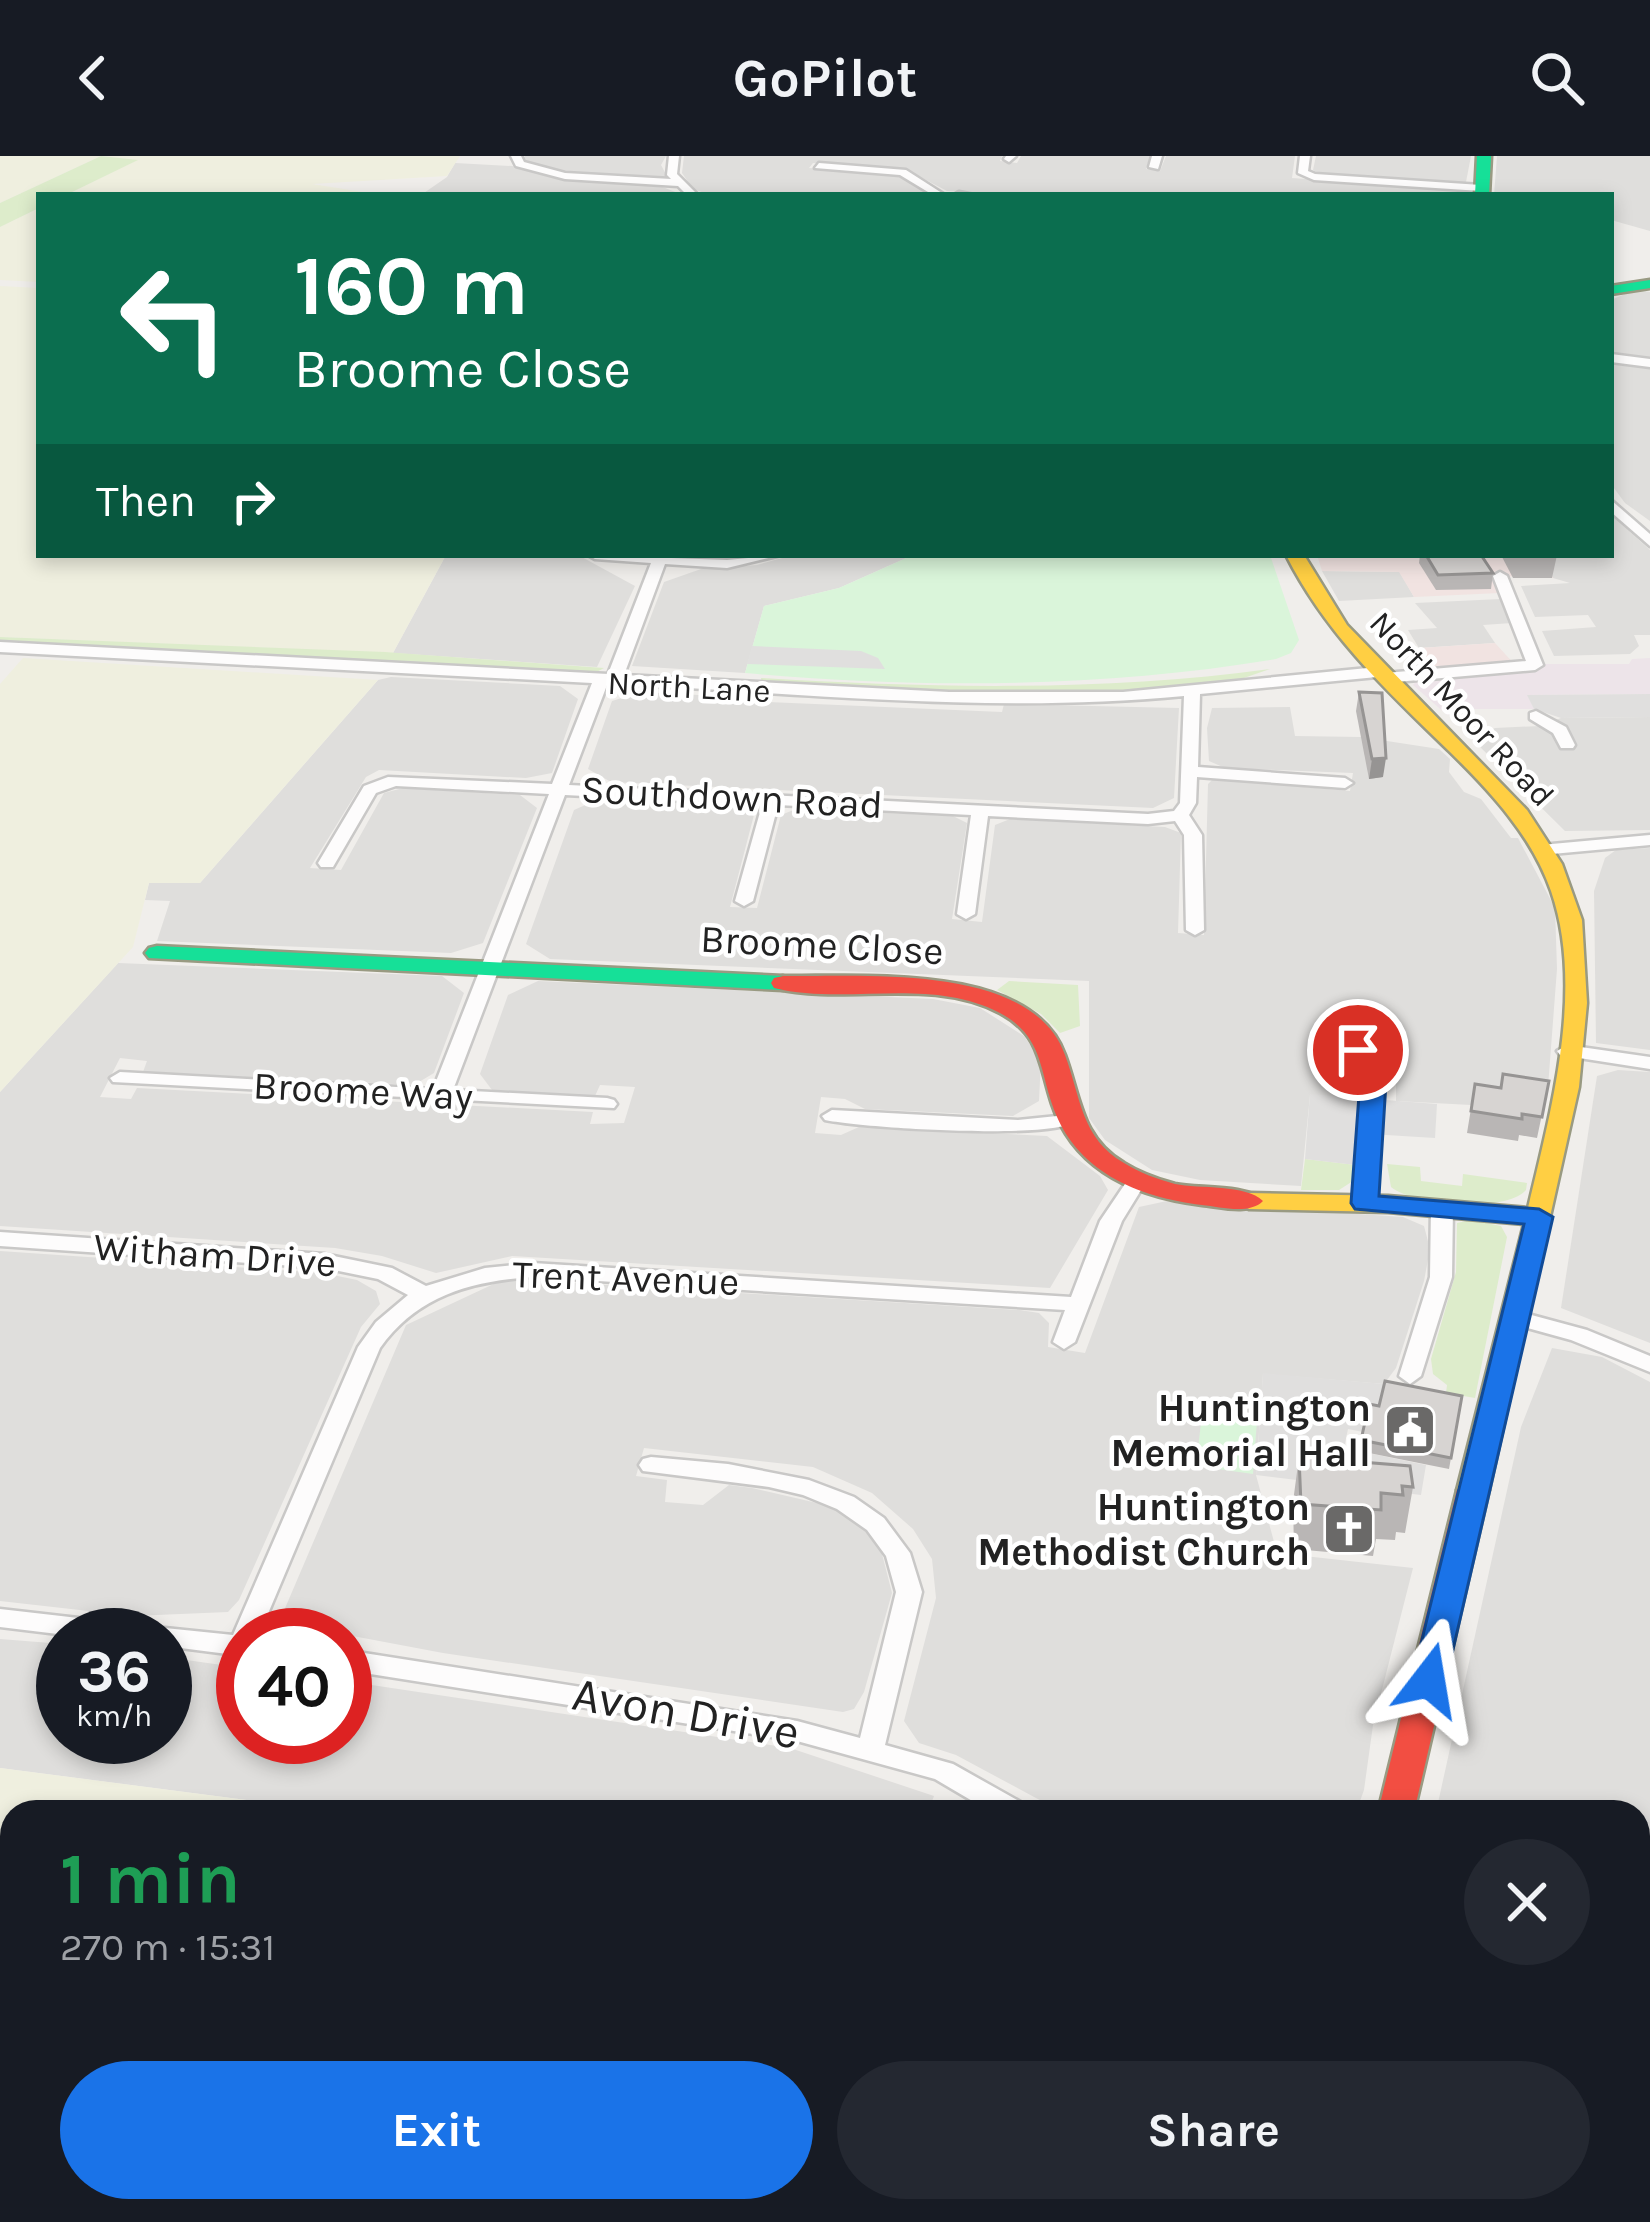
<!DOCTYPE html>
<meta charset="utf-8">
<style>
:root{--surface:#171b24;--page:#242831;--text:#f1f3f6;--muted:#9ea1a6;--accent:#1a73e8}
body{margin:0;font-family:Karla,sans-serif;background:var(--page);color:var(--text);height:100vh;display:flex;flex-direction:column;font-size:45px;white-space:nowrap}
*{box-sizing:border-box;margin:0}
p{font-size:39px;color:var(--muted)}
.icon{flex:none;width:66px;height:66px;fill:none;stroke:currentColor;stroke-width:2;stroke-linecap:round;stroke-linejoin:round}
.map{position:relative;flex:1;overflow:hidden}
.panel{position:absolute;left:0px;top:1644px;width:1650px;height:423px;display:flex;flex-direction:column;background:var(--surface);border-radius:36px 36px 0 0;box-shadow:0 6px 18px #0003}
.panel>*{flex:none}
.top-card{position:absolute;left:36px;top:36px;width:1578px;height:366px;border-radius:0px;box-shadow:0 6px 18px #0003;background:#0b6e4f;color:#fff;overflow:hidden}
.speed{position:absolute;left:36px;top:1452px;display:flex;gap:24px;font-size:60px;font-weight:700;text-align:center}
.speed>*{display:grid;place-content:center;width:156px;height:156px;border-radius:50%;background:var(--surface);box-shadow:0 6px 18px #0003;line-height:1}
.speed small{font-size:30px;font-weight:400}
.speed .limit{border:18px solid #d22;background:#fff;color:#111}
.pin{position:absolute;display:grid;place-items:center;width:102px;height:102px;color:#fff;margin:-51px;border:6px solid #fff;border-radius:50%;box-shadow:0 3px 12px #0007}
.me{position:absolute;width:132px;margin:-66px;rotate:14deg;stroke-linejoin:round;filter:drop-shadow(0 0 9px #0008)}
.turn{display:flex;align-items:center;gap:42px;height:252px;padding:0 60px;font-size:54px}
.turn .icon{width:156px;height:156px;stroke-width:2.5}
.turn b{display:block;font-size:84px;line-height:102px}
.then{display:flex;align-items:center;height:114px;padding:0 60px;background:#0003;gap:24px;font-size:45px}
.round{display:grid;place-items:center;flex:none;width:126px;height:126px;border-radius:63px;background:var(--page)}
.overview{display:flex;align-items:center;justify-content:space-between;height:204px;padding:0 60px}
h1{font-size:72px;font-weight:700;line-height:90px;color:#1e9e55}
.action{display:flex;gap:24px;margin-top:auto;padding:24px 60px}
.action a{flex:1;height:138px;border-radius:72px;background:var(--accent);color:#fff;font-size:48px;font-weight:700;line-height:138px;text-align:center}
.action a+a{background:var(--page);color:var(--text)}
header{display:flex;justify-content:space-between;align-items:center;height:156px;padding:0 60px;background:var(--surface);font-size:54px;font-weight:700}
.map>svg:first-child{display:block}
</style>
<header><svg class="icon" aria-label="back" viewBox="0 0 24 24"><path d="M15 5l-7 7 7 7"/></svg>GoPilot<svg class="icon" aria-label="search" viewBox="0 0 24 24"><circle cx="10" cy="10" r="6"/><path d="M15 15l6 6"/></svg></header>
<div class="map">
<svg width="1650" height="2066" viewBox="0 0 1650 2066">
<rect width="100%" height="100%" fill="#f0eeeb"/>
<g fill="#dfdedc">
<path d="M 525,0 L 666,0 L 661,9 L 669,24 L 579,19 L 552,14 L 523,3 Z"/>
<path d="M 684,0 L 1002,0 L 1000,5 L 1017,7 L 1021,0 L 1150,0 L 1146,13 L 1160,15 L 1166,0 L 1295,0 L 1292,22 L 1459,33 L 1467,39 L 1031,39 L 947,35 L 907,14 L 813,7 L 809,12 L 899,18 L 931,38 L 710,39 L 693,33 L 682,17 Z"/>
<path d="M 1316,0 L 1471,0 L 1466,26 L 1459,27 L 1319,18 L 1313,14 Z"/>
<path d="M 1497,0 L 1650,0 L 1650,75 L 1611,64 L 1611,39 L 1494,39 Z"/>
<path d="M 455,7 L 512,10 L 569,23 L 660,30 L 683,39 L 421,39 L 447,21 Z"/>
<path d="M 1634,134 L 1650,136 L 1650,365 L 1625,347 L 1611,328 L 1611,144 Z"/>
<path d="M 1611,359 L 1650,394 L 1650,479 L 1634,479 L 1639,490 L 1630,498 L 1554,500 L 1542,475 L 1596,471 L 1588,459 L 1535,461 L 1521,430 L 1570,427 L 1553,422 L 1542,399 L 1611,399 Z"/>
<path d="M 446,399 L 578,399 L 635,430 L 597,511 L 393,497 Z"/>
<path d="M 793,399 L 913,399 L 839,432 L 764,450 L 745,517 L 632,510 L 664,426 L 701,413 L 757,409 Z"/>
<path d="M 1322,415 L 1400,416 L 1414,441 L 1339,445 Z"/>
<path d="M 1501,443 L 1512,467 L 1483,469 L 1495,487 L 1419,492 L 1408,474 L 1437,472 L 1415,447 Z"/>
<path d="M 391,521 L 560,530 L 578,543 L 552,617 L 526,622 L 379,614 L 366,621 L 310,712 L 341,714 L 384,637 L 403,632 L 520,639 L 537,652 L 483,787 L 451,797 L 157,785 L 170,745 L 145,744 L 149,727 L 200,727 L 378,524 Z"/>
<path d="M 641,536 L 699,539 L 699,543 L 1002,556 L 1004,548 L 1179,552 L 1174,642 L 1153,652 L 611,626 L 588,613 L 612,545 Z"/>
<path d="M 1290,551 L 1295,580 L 1361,581 L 1439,593 L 1450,603 L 1449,616 L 1464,636 L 1481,643 L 1511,682 L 1518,682 L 1555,752 L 1557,813 L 1547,944 L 1478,933 L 1471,949 L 1396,945 L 1396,880 L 1333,874 L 1332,904 L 1362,913 L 1360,942 L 1310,939 L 1301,1030 L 1200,1024 L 1152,1014 L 1105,984 L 1089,962 L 1089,825 L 550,803 L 526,788 L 574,654 L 599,643 L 742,650 L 755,655 L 730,751 L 757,752 L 781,659 L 796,653 L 953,660 L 967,667 L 952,763 L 982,766 L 995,669 L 1010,663 L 1165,671 L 1181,677 L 1178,777 L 1204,779 L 1208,628 L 1213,623 L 1350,635 L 1353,617 L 1225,612 L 1209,605 L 1207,572 L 1212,552 Z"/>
<path d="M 1650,561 L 1650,674 L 1565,675 L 1472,583 L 1495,572 L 1540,570 L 1561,562 Z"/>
<path d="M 1650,692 L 1650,894 L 1596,887 L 1594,735 L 1605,702 L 1616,694 Z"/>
<path d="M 118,807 L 442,820 L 464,837 L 434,917 L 414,929 L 143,916 L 147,905 L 120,902 L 100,941 L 131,943 L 137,932 L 593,956 L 590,968 L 624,967 L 635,931 L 600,929 L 595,940 L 492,934 L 480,918 L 508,839 L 538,825 L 933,843 L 980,852 L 1024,880 L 1041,904 L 1039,945 L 1013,960 L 865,953 L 845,943 L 821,941 L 815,977 L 841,979 L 859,971 L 1047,980 L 1100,1020 L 1108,1034 L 1050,1132 L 512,1100 L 436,1117 L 382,1100 L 335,1092 L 0,1070 L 0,936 Z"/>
<path d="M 1618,914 L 1650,916 L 1650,1187 L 1561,1152 L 1597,920 Z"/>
<path d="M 1167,1045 L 1403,1061 L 1424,1070 L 1430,1093 L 1424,1125 L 1396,1212 L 1384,1228 L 1263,1218 L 1256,1319 L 1277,1397 L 1413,1412 L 1373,1569 L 1364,1634 L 1356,1656 L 1062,1656 L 956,1599 L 919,1587 L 904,1565 L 936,1442 L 932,1403 L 913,1373 L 872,1337 L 813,1311 L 644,1292 L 636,1320 L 667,1324 L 665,1346 L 703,1349 L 729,1329 L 752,1332 L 830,1350 L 861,1369 L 881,1394 L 892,1437 L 864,1536 L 854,1553 L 843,1556 L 443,1497 L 289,1468 L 283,1457 L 406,1169 L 500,1125 L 525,1124 L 1020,1154 L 1039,1157 L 1049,1167 L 1048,1191 L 1085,1197 L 1139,1051 Z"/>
<path d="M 0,1095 L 323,1117 L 357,1124 L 376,1135 L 380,1148 L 361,1171 L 239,1444 L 228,1456 L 133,1460 L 0,1445 Z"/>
<path d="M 1552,1192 L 1602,1201 L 1650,1226 L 1650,1987 L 1638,1984 L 1638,1656 L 1436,1656 L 1521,1271 Z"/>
<path d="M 0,1483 L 63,1488 L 63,1581 L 165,1581 L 165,1501 L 243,1512 L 243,1581 L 345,1581 L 345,1525 L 790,1592 L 934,1640 L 928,1656 L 339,1656 L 0,1612 Z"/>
<path d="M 1638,2007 L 1650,2010 L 1650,2066 L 1351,2066 L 1353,2055 L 1638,2055 Z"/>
<path d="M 967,2055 L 1235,2055 L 1232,2066 L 962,2066 Z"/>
</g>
<g fill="#f1e3e1">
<path d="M 1317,399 L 1542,399 L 1553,422 L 1493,420 L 1500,437 L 1414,441 L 1399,416 L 1322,415 Z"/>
<path d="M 1495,487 L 1516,510 L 1437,515 L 1420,492 Z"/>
</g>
<path fill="#ede4e9" d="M 1650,502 L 1650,538 L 1528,539 L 1534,553 L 1472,553 L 1447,559 L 1413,529 L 1419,522 L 1535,515 L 1546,508 L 1629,508 L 1632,503 Z"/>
<g fill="#efefdf">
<path d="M 0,0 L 101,0 L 0,47 Z"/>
<path d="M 103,0 L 460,0 L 447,20 L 312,28 L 382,39 L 66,39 L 135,5 Z"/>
<path d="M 39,52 L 39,126 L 0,124 L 0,71 Z"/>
<path d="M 0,130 L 39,132 L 39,399 L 446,399 L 393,497 L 0,481 Z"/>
<path d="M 23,502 L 378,524 L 200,727 L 149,727 L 133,791 L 0,936 L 0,528 Z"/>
<path d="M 0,1612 L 339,1656 L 12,1656 L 12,2055 L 967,2055 L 962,2066 L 0,2066 Z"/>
</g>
<g fill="#ddeccb">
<path d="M 101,0 L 138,4 L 66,39 L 39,39 L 39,52 L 0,71 L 0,47 Z"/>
<path d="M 0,481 L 385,496 L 604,512 L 593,518 L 0,485 Z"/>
<path d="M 1270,513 L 1241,523 L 1242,527 C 1083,542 922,536 762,528 L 761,522 C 930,532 1102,536 1270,513 Z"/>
<path d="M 1009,825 L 1078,829 L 1080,870 L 1060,877 L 1041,858 L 997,834 Z"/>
<path d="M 1305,1003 L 1356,1009 L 1356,1023 L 1339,1034 L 1301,1034 Z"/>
<path d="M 1387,1008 L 1420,1011 L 1421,1025 L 1462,1030 L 1463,1018 L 1527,1027 L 1526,1034 C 1507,1057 1414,1050 1391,1031 Z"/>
<path d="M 1471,1064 L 1501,1070 L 1507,1081 L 1475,1242 L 1446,1237 L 1447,1229 L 1433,1218 L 1431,1203 L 1456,1116 L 1457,1067 Z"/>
</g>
<g fill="#daf5da">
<path d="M 913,399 L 1270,399 L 1299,484 L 1291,497 L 1276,503 C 1102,532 920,533 745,517 L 764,450 L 839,432 Z"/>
<path d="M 1202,1258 L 1257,1265 L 1253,1318 L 1196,1310 Z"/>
</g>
<g fill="#e0dfde">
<path d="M 752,490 L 861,495 L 878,502 L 885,513 L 747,508 Z"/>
<path d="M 1650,538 L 1650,561 L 1561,562 L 1534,553 L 1527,539 Z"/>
<path d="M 1310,938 L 1360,942 L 1356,1009 L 1305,1003 Z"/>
<path d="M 1372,943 L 1437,948 L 1435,982 L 1370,978 Z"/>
<path d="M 1263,1217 L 1384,1228 L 1377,1262 L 1363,1276 L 1348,1273 L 1344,1292 L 1426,1309 L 1421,1339 L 1256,1319 Z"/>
</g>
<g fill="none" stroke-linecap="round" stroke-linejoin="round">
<g stroke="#c9c8c7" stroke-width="5">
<g id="street">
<path d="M 511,0 L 521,0 L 524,6 L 565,17 L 671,23 L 667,19 L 669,0 L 679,0 L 677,18 L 698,39 L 687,39 L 678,30 L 565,23 L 516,10 Z"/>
<path d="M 1006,0 L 1016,0 L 1009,6 L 1004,3 Z"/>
<path d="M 1152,0 L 1162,0 L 1158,13 L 1149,11 Z"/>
<path d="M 1300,0 L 1310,0 L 1308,15 L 1315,18 L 1481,29 L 1486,32 L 1481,35 L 1314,24 L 1298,17 Z"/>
<path d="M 819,7 L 906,14 L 945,39 L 933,39 L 900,19 L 815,12 Z"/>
<path d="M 959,36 L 974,39 L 954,39 Z"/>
<path d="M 1611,198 L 1650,203 L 1650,211 L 1611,206 Z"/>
<path d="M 1611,344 L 1650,378 L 1650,390 L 1611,356 Z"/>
<path d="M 588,399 L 727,404 L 781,399 L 727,412 L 665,408 L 624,519 L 949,536 L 1123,536 L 1378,511 L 1385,517 L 1526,505 L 1493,420 L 1500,416 L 1507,420 L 1543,509 L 1535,514 L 1384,527 L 1377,521 L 1200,538 L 1198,611 L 1345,622 L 1353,627 L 1345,632 L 1197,621 L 1196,647 L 1189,659 L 1202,679 L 1204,774 L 1195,779 L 1186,774 L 1184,679 L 1175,665 L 1148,668 L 988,660 L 975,758 L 966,763 L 957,758 L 971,659 L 778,649 L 753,745 L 744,750 L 735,745 L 762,649 L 565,639 L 453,934 L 607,942 L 614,944 L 617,948 L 614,952 L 113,926 L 110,922 L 120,916 L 433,933 L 549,638 L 396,630 L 376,637 L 333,711 L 321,711 L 318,707 L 364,630 L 388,621 L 552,628 L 592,527 L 0,496 L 0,486 L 608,518 L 651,407 L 595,403 ZM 620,528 C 807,538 997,558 1184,540 L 1180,647 L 1174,655 L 1148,658 L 569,629 L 607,529 L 613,532 Z"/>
<path d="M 1536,555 L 1566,571 L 1575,589 L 1573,592 L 1561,592 L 1553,577 L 1530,563 L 1530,557 Z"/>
<path d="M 1650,679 L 1650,689 L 1541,699 L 1532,694 L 1541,689 Z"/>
<path d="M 1358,888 L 1365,890 L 1384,910 L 1376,1047 L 1365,1053 L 1354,1047 L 1364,911 L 1348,894 Z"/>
<path d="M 1567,889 L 1650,901 L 1650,913 L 1560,899 L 1557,895 Z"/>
<path d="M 832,954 L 1018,964 L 1067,959 L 1077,965 C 1052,984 863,972 825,964 L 822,960 Z"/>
<path d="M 1136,1020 L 1146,1026 L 1122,1065 L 1075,1186 L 1064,1193 L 1053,1186 L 1065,1154 L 533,1121 C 471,1125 417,1140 380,1192 L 259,1479 L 243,1479 L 243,1500 L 165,1490 L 165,1479 L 66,1479 L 0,1471 L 0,1453 L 148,1470 L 158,1474 L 165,1472 L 233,1479 L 358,1191 L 376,1166 L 408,1139 L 378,1123 L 324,1112 L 0,1090 L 0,1076 L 324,1098 L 392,1112 L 426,1130 L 485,1112 L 533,1107 L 1071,1141 L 1100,1065 L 1129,1022 Z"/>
<path d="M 1442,1045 L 1453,1051 L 1452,1121 L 1421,1220 L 1410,1228 L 1399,1220 L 1430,1121 L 1431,1051 Z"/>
<path d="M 1517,1155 L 1587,1174 L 1650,1200 L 1650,1216 L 1571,1184 L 1509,1167 L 1506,1162 Z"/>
<path d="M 651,1301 L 728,1308 L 809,1324 L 854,1341 L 884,1362 L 910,1397 L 922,1436 L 885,1589 L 953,1608 L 1024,1648 L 1028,1656 L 991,1656 L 935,1623 L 797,1585 L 345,1514 L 345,1494 L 797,1565 L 860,1582 L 896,1436 L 886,1400 L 867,1374 L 837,1353 L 803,1339 L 769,1331 L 643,1315 L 639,1309 L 643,1303 Z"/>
</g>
</g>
<g stroke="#999a82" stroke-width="5">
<g id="fast">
<path d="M 1477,0 L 1491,0 L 1489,39 L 1475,39 Z"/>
<path d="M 1650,124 L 1650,132 L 1611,138 L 1611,130 Z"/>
<path d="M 157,790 L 783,820 L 795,827 L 783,834 L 149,802 L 145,797 L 149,792 Z"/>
</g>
</g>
<g stroke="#999a82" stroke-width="5">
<path id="slow" d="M 1286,399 L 1304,399 L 1347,469 L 1527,654 L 1562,708 L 1582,764 L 1587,847 L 1579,931 L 1489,1334 L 1484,1342 L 1462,1342 L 1457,1334 L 1524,1068 L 1388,1056 L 1249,1053 L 1235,1045 L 1249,1037 L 1388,1040 L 1528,1052 C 1551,954 1585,833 1551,735 C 1532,680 1490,635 1449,595 C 1386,534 1326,478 1286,399 Z"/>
</g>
<g stroke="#999a82" stroke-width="5">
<g id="jam">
<path d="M 783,820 C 862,821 1032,806 1065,899 C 1081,942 1081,982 1124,1007 C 1140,1017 1157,1023 1175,1028 C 1199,1033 1246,1028 1263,1045 C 1249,1059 1221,1051 1202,1049 C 1137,1041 1074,1015 1052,948 C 1039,909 1041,879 1000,857 C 929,820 847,850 774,832 L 771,827 L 774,822 Z"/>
<path d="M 1473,1323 L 1484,1326 L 1489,1334 L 1414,1656 L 1378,1656 L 1457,1334 L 1462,1326 Z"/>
<path d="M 1278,2055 L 1318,2055 L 1315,2066 L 1275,2066 Z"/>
</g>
</g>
<use href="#street" fill="#fdfcfc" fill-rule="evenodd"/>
<use href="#fast" fill="#16e098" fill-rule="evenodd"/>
<use href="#slow" fill="#ffcf43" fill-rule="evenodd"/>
<use href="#jam" fill="#f24e42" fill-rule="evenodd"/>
</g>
<g fill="#b9b6b5">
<path d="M 1420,399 L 1481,399 L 1493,417 L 1491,433 L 1436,434 L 1419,407 Z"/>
<path d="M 1501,399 L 1557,399 L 1552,422 L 1513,422 Z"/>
<path d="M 1359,536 L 1383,621 L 1369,623 L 1356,555 Z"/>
<path d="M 1549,925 L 1537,982 L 1519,979 L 1518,985 L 1467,977 L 1475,928 L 1501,932 Z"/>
<path d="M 1462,1240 L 1449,1313 L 1359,1295 L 1369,1248 L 1379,1250 Z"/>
<path d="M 1299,1301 L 1413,1331 L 1405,1377 L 1396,1376 L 1395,1384 L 1376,1383 L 1373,1400 L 1294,1393 L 1293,1346 Z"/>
</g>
<path fill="#969493" d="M 1386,602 L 1383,621 L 1369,623 L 1372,603 Z"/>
<g fill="#d7d4d2" stroke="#969493" stroke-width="3">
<path d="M 1426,399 L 1481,399 L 1493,417 L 1438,419 Z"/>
<path d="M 1359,536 L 1382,537 L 1386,602 L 1372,603 Z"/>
<path d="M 1503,918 L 1549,925 L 1542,961 L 1522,958 L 1522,963 L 1471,955 L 1475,928 L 1501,932 Z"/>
<path d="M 1385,1225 L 1462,1240 L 1451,1302 L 1361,1284 L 1369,1248 L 1379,1250 Z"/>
<path d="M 1299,1301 L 1410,1310 L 1413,1331 L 1402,1330 L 1403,1339 L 1381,1337 L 1381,1354 L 1301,1348 Z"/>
</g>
<path fill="#1a73e8" stroke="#114b97" stroke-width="3" d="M 1358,887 L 1367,889 L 1387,910 L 1379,1040 L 1539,1053 L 1553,1061 L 1446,1524 L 1441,1533 L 1429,1537 L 1417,1533 L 1412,1524 L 1524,1068 L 1355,1053 L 1351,1047 L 1361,912 L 1346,894 Z"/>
<defs>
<g id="civic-square" transform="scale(2.7)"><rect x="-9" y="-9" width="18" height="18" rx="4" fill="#6a6968" stroke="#fff"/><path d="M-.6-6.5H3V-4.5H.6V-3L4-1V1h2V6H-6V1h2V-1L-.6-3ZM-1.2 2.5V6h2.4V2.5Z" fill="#fff"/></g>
<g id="church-square" transform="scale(2.7)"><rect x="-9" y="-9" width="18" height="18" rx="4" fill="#6a6968" stroke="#fff"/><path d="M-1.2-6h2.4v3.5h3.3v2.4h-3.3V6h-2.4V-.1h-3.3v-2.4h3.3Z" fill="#fff"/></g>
</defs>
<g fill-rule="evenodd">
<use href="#civic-square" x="1410" y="1274"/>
<use href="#church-square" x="1349" y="1373"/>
</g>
<g text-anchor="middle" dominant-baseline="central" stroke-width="9" stroke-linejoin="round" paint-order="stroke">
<g font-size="33" fill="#222" stroke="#fff">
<text transform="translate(689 531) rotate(3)">North Lane</text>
<text transform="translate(1462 553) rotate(47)">North Moor Road</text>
</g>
<g font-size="39" fill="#222" stroke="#fff">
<text transform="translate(732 641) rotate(3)">Southdown Road</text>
<text transform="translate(822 789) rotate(3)">Broome Close</text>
<text transform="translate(363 935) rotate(3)">Broome Way</text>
<text transform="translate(215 1099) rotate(4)">Witham Drive</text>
<text transform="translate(626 1122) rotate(2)">Trent Avenue</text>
</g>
<g font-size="39" font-weight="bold" fill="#222" stroke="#fff" text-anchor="end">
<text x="1371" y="1252">Huntington<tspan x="1371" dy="45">Memorial Hall</tspan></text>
<text x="1310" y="1351">Huntington<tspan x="1310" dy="45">Methodist Church</tspan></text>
</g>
<g font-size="48" fill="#222" stroke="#fff">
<text transform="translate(686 1557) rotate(10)">Avon Drive</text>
</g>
</g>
</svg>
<div class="speed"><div>36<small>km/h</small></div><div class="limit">40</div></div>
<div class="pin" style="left:1358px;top:894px;background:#d93025"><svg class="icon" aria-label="arrive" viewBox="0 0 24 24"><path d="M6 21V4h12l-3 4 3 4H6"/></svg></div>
<svg class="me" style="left:1429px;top:1524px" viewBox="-20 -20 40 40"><path d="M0-17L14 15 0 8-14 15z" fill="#1a73e8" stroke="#fff" stroke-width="4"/></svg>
<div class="top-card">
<div class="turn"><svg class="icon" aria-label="left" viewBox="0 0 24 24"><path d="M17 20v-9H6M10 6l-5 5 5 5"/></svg><div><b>160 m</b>Broome Close</div></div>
<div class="then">Then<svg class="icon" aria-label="right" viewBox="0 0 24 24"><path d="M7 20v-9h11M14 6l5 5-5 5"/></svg></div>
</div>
<section class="panel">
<div class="overview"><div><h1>1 min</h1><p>270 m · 15:31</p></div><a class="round"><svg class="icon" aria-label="close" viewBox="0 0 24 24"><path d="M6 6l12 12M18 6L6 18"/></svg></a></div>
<div class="action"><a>Exit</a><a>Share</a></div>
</section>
</div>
